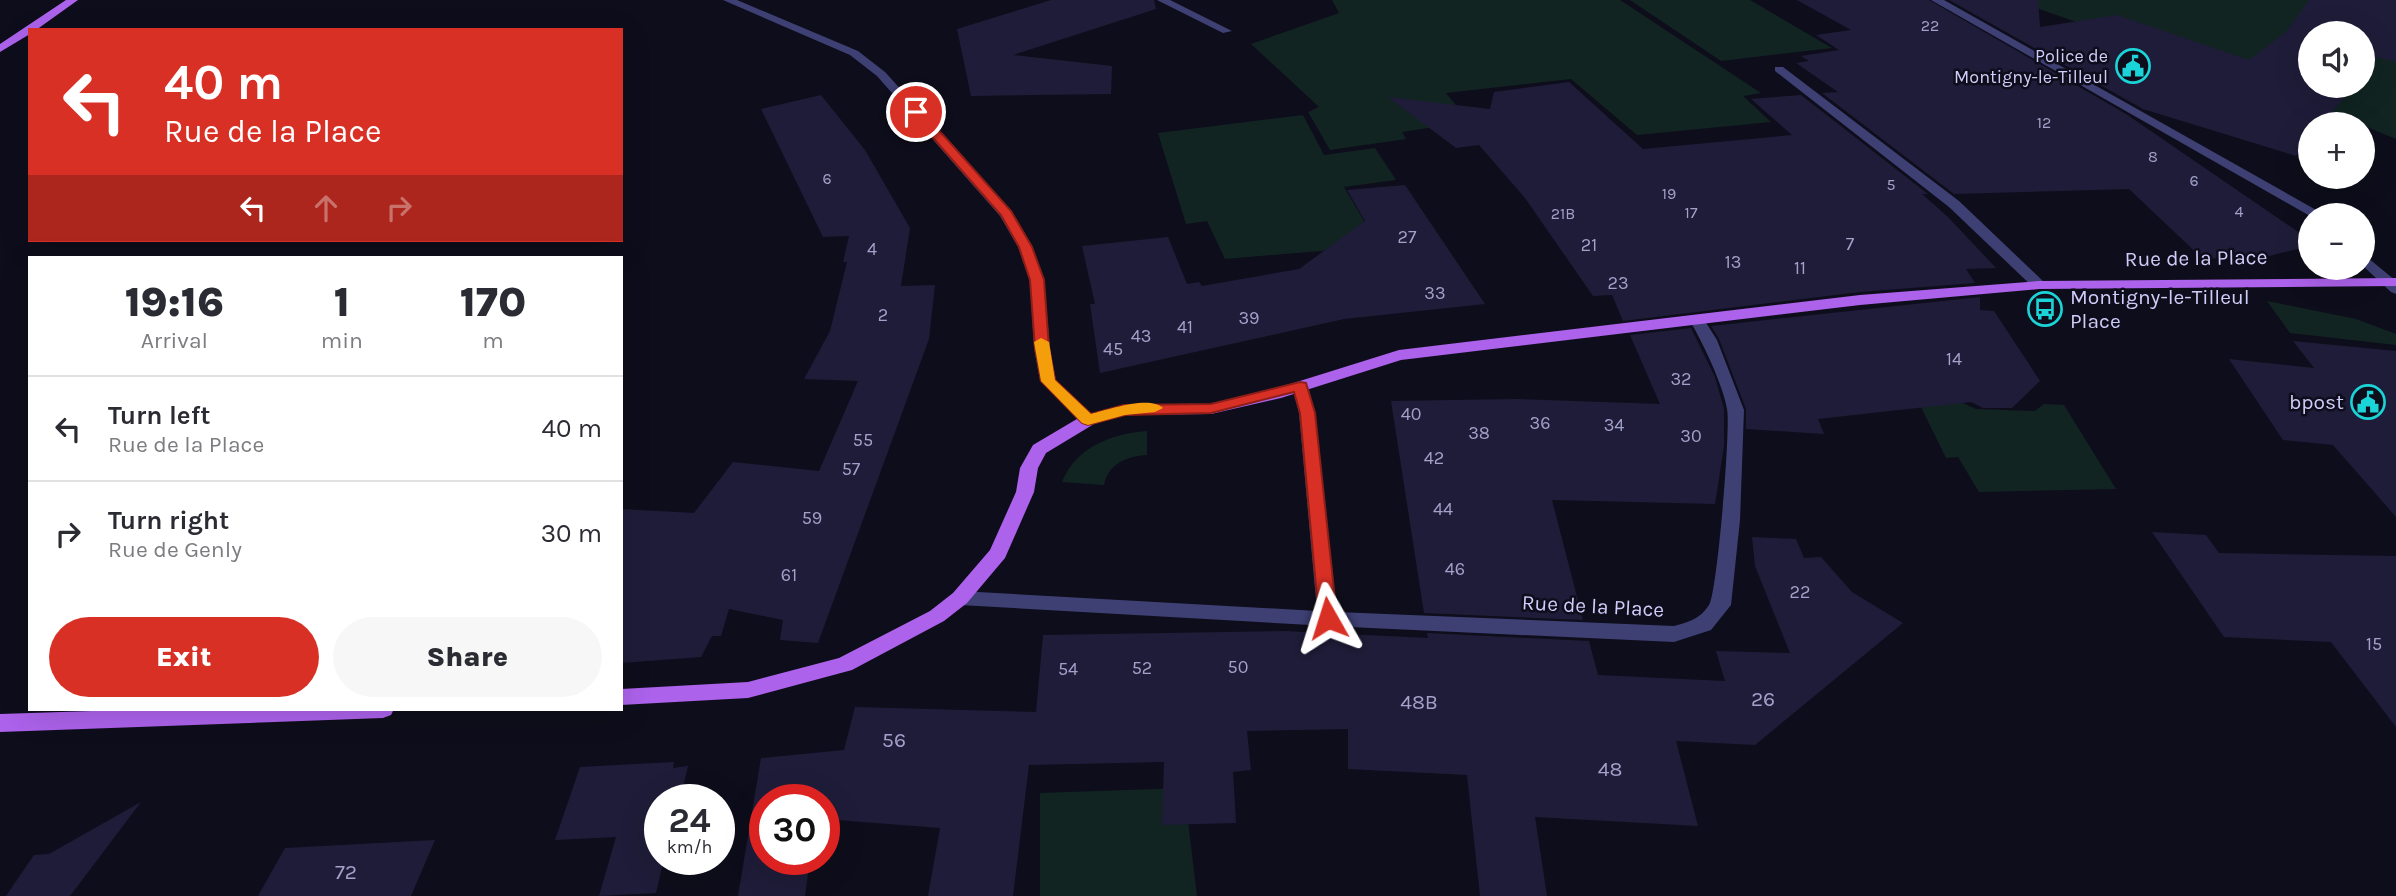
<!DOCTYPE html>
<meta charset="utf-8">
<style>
:root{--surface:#fff;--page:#f7f7f7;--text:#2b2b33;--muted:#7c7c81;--line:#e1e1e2;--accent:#d93025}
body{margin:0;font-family:Karla,sans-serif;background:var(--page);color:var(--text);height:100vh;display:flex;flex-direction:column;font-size:26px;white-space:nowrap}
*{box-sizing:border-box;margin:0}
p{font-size:23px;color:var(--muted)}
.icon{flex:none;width:38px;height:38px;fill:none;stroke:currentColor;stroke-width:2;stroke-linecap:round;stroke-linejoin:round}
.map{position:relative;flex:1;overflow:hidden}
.panel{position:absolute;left:28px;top:256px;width:595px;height:455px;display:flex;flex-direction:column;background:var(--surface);border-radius:0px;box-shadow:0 7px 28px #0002}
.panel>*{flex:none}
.top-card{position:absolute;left:28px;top:28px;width:595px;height:214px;border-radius:0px;box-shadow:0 7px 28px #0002;background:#d93025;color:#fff;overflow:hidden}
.buttons{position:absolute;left:2298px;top:21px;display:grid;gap:14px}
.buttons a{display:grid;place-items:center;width:77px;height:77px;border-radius:50%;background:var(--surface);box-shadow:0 7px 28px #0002;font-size:35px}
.speed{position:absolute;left:644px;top:784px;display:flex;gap:14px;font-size:35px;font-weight:700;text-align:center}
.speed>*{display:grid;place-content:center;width:91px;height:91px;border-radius:50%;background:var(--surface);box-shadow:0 7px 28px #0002;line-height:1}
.speed small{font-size:18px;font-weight:400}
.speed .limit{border:10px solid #d22;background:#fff;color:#111}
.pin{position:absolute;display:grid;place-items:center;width:60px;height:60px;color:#fff;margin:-30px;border:4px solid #fff;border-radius:50%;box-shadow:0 2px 7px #0007}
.me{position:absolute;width:77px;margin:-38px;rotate:354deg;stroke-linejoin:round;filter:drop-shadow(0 0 5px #0008)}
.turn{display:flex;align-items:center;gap:24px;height:147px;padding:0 21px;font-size:32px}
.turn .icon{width:91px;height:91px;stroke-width:2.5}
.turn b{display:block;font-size:49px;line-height:60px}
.lanes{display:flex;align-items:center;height:66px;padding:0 21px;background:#0003;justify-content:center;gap:35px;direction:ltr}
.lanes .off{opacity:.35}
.eta{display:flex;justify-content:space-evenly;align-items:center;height:119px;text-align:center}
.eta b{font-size:42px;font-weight:800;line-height:49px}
.primary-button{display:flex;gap:14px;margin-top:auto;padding:14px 21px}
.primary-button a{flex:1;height:80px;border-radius:42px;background:var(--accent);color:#fff;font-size:28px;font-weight:800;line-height:80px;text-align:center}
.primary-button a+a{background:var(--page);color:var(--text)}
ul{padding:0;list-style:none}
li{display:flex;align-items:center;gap:21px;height:105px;padding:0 21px;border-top:2px solid var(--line)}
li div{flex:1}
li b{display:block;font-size:26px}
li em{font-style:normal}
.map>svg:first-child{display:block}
</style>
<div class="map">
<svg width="2396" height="896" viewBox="0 0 2396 896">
<rect width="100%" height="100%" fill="#0e0d1b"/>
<g fill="#112422" fill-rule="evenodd">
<path d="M 1332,0 L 1620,0 L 1761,93 L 1743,96 L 1771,122 L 1637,135 L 1571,79 L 1446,93 L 1477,131 L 1447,125 L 1402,132 L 1406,139 L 1330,150 L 1308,112 L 1319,107 L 1251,44 L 1339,13 Z"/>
<path d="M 1630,0 L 1750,0 L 1832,48 L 1721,61 Z"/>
<path d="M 2038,0 L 2396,0 L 2396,139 L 2318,107 L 2028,5 ZM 2310,33 L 2362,33 L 2362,86 L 2310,86 Z"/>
<path d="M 1303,115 L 1324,155 L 1375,148 L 1396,180 L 1344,187 L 1379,246 L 1225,259 L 1207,221 L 1186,224 L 1158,133 Z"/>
<path d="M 2267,301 L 2356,319 L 2396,334 L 2396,345 L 2290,333 Z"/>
<path d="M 1949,397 L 1976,409 L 2035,411 L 2044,404 L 2064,405 L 2116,489 L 1979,492 L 1958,457 L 1946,458 L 1917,399 Z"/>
<path d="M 1147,431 L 1147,455 C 1127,456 1108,464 1104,485 L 1062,482 C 1076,447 1111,434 1147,431 Z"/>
<path d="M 1184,788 L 1197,896 L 1040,896 L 1040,793 Z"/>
</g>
<g fill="#1f1c39">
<path d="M 1051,0 L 1154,0 L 1156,9 L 1013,55 L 1112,66 L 1111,94 L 971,96 L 957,29 Z"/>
<path d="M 1797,0 L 1929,0 L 2126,114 L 2310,240 L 2310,246 L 2269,256 L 2203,259 L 2129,189 L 1954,194 L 1822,93 L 1838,92 L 1796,63 L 1809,61 L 1801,56 L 1839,50 L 1816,35 L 1851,30 Z"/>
<path d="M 1949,0 L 2038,0 L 2040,27 L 2117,15 L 2249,60 L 2286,32 L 2309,0 L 2396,0 L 2396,62 L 2378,57 L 2362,76 L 2362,33 L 2310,33 L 2310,86 L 2354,86 L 2322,124 L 2310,124 L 2310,139 L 2296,156 L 2143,109 Z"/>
<path d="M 1569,82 L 1643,149 L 1792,135 L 1751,99 L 1801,95 L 1928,194 L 1922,194 L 1948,217 L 1996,268 L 1966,269 L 1975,283 L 1860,292 L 1623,321 L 1612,295 L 1593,296 L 1525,198 L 1479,145 L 1456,148 L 1388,97 L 1490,109 L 1494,92 Z"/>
<path d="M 821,95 L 865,150 L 910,228 L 901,286 L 935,285 L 929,339 L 818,643 L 780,640 L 783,620 L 729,609 L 721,636 L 712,636 L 701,657 L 621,663 L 621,509 L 694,513 L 733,462 L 819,471 L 858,381 L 804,379 L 830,331 L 847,262 L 843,262 L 849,236 L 823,237 L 761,109 Z"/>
<path d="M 1405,185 L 1485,304 L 1344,319 L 1100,373 L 1090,304 L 1095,304 L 1082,246 L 1168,237 L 1187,284 L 1199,282 L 1202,286 L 1299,269 L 1365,221 L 1347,190 Z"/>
<path d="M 1980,297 L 1980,310 L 1994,311 L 2040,381 L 2012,408 L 1983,408 L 1971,402 L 1818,419 L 1824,434 L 1746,429 L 1746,409 L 1719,339 L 1711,326 Z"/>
<path d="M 1691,328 L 1715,377 L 1724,409 L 1724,446 L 1715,504 L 1552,500 L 1583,620 L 1424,613 L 1391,401 L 1516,399 L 1660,404 L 1630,335 Z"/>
<path d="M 2293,341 L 2396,351 L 2396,517 L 2333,445 L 2283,440 L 2229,359 L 2314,368 Z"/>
<path d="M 2152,532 L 2206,535 L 2219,553 L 2396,556 L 2396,727 L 2331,642 L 2224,637 Z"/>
<path d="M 1752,537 L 1796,539 L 1804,558 L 1821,557 L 1852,592 L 1903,623 L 1755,745 L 1676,741 L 1698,826 L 1535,817 L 1547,896 L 1480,896 L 1467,775 L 1348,769 L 1348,729 L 1247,731 L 1251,770 L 1233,772 L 1236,823 L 1162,825 L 1164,762 L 1029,765 L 1013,896 L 928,896 L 940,828 L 824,819 L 824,800 L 765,800 L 765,859 L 810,859 L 805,896 L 738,896 L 761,758 L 844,750 L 855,707 L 1036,712 L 1043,635 L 1284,631 L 1428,638 L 1427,633 L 1589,641 L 1598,675 L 1725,681 L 1716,651 L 1790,653 L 1755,566 Z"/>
<path d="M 674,762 L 673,768 L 688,766 L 680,800 L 660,800 L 660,859 L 664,859 L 656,893 L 599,896 L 616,837 L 555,840 L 580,767 Z"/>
<path d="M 141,802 L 70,896 L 6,896 L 34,855 L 49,854 Z"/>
<path d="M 435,840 L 411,896 L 258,896 L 285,848 Z"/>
</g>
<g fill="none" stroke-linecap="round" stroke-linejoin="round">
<g fill="#3e4074" fill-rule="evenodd">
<path d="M 723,0 L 737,0 L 858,51 L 885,72 L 1011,211 L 1032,247 L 1044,280 L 1050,348 L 1056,380 L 1094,416 L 1097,420 L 1094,424 L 1082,424 L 1040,381 L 1034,348 L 1030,280 L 1018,247 L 1000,216 L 877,76 L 850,55 Z"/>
<path d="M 1157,0 L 1170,0 L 1232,31 L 1223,33 Z"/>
<path d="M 1931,0 L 1944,0 L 2325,215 L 2310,216 Z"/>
<path d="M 1775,67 L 1783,67 L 1959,201 L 2044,282 L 2046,285 L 2044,288 L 2034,288 L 1949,207 L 1775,71 Z"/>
<path d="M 2362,253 L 2396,281 L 2396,294 L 2391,292 L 2362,265 Z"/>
<path d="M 1698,316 L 1703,318 L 1717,340 L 1744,410 L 1740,520 L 1731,605 L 1711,630 L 1674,642 L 1328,626 L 960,605 L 953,603 L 950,598 L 953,593 L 960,591 L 1317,611 L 1299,413 L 1292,386 L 1300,381 L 1308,386 L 1315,413 L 1337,612 L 1674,626 C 1689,622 1700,619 1709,605 C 1717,594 1731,428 1727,409 C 1723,385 1703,343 1690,321 Z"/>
</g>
<g fill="#ac62eb" fill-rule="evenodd">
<path d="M 66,0 L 78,0 L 36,30 L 30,30 L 30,34 L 0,52 L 0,44 Z"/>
<path d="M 2396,278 L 2396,286 L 2039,289 L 1860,305 L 1401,360 L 1281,398 L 1211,414 L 1125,415 L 1094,424 L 1046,453 L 1038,468 L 1034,492 L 1005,558 L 967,603 L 944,621 L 852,670 L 748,698 L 621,705 L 621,689 L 748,682 L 839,658 L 930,611 L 953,593 L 990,550 L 1016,492 L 1020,468 L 1033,445 L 1082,416 L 1124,405 L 1211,404 L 1271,390 L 1399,350 L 1860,295 L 2039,281 Z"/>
<path d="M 153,709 L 394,709 L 391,715 L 383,718 L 0,732 L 0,714 Z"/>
</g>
</g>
<path fill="#d93025" stroke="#8d1f18" stroke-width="2" d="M 912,109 L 920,109 L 1011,211 L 1032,247 L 1044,280 L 1049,348 L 1055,380 L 1091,414 L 1124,405 L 1211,404 L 1300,382 L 1306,383 L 1315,413 L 1337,618 L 1335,623 L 1322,623 L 1319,618 L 1300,413 L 1294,392 L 1211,413 L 1125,415 L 1088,425 L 1082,423 L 1041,381 L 1035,348 L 1030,280 L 1019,247 L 1001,215 L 912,114 Z"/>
<path fill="#f59e0b" d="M 1041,338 L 1049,342 L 1055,380 L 1091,414 C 1107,410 1150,395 1163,408 L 1155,412 L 1125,415 L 1088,425 L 1082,423 L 1041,381 L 1034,342 Z"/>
<defs>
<g id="civic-ring" transform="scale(1.75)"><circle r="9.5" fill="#0e0d1b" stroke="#1bd4d7" stroke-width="1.5"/><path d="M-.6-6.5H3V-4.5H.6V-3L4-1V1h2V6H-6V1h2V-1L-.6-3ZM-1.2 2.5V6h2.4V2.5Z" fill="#1bd4d7"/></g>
<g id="bus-ring" transform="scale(1.75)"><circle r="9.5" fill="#0e0d1b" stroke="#1bd4d7" stroke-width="1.5"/><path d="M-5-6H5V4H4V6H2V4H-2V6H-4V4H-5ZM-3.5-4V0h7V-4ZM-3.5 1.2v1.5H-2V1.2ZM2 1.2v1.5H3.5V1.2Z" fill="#1bd4d7"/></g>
</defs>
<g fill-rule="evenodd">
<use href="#civic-ring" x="2133" y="66"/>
<use href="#bus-ring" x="2045" y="309"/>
<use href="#civic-ring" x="2368" y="402"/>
</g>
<g text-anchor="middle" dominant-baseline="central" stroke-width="5" stroke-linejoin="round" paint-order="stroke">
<g font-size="16" fill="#a2a1c9">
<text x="1930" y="25">22</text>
<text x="2044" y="122">12</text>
<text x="2153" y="156">8</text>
<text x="827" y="178">6</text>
<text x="2194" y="180">6</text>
<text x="1891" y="184">5</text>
<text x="1669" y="193">19</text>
<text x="2239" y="211">4</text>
<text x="1691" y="212">17</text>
<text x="1563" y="213">21B</text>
</g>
<g font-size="18" fill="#cecdf9" stroke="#0e0d1b" text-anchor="end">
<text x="2108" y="56">Police de<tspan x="2108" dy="21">Montigny-le-Tilleul</tspan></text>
</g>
<g font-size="18" fill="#a2a1c9">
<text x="1407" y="237">27</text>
<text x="1850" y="244">7</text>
<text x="1589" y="245">21</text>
<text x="872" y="249">4</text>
<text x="1733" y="262">13</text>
<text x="1800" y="268">11</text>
<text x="1618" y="283">23</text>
<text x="1435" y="293">33</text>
<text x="883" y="315">2</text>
<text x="1249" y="318">39</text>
<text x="1185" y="327">41</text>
<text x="1141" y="336">43</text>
<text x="1113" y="349">45</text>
<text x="1954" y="359">14</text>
<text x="1681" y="379">32</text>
<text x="1411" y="414">40</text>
<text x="1540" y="423">36</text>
<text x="1614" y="425">34</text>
<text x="1479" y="433">38</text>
<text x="1691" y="436">30</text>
<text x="863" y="440">55</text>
<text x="1434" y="458">42</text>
<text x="851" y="469">57</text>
<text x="1443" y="509">44</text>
<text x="812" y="518">59</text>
<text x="1455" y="569">46</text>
<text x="789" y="575">61</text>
<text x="1800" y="592">22</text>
<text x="2374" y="644">15</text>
<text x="1238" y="667">50</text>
<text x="1142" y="668">52</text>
<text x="1068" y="669">54</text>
</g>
<g font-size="21" fill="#cecdf9" stroke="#0e0d1b">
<text transform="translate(2196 258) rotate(-1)">Rue de la Place</text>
<text transform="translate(1593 606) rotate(3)">Rue de la Place</text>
</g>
<g font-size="21" fill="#cecdf9" stroke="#0e0d1b" text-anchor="start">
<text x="2070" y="297">Montigny-le-Tilleul<tspan x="2070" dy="24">Place</tspan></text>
<text x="2344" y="402" text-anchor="end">bpost</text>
</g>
<g font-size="21" fill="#a2a1c9">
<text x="1763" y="699">26</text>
<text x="1419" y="702">48B</text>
<text x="894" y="740">56</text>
<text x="1610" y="769">48</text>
<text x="346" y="872">72</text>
</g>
</g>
</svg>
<div class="buttons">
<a><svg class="icon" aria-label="sound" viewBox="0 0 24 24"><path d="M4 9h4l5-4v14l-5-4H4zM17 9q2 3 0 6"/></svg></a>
<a>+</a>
<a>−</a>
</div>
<div class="speed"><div>24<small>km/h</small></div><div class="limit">30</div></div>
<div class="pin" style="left:916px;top:112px;background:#d93025"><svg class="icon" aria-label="arrive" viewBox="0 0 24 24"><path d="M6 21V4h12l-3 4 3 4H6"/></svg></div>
<svg class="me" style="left:1328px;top:618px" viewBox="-20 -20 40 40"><path d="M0-17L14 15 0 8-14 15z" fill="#d93025" stroke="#fff" stroke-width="4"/></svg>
<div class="top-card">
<div class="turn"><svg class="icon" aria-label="left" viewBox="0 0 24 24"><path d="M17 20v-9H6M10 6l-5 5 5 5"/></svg><div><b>40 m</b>Rue de la Place</div></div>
<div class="lanes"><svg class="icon" aria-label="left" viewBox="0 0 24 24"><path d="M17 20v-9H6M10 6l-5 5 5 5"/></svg><svg class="icon off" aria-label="ahead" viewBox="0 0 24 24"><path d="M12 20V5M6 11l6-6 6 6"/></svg><svg class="icon off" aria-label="right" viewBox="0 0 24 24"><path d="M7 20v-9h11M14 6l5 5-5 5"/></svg></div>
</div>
<section class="panel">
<div class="eta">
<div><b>19:16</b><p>Arrival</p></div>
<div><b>1</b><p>min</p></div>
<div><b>170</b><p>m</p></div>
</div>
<ul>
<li><svg class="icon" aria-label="left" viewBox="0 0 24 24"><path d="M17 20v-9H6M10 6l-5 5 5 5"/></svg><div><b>Turn left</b><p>Rue de la Place</p></div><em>40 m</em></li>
<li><svg class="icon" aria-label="right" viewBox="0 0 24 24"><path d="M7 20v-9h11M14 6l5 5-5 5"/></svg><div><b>Turn right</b><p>Rue de Genly</p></div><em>30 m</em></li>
</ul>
<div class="primary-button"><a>Exit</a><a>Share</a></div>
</section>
</div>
